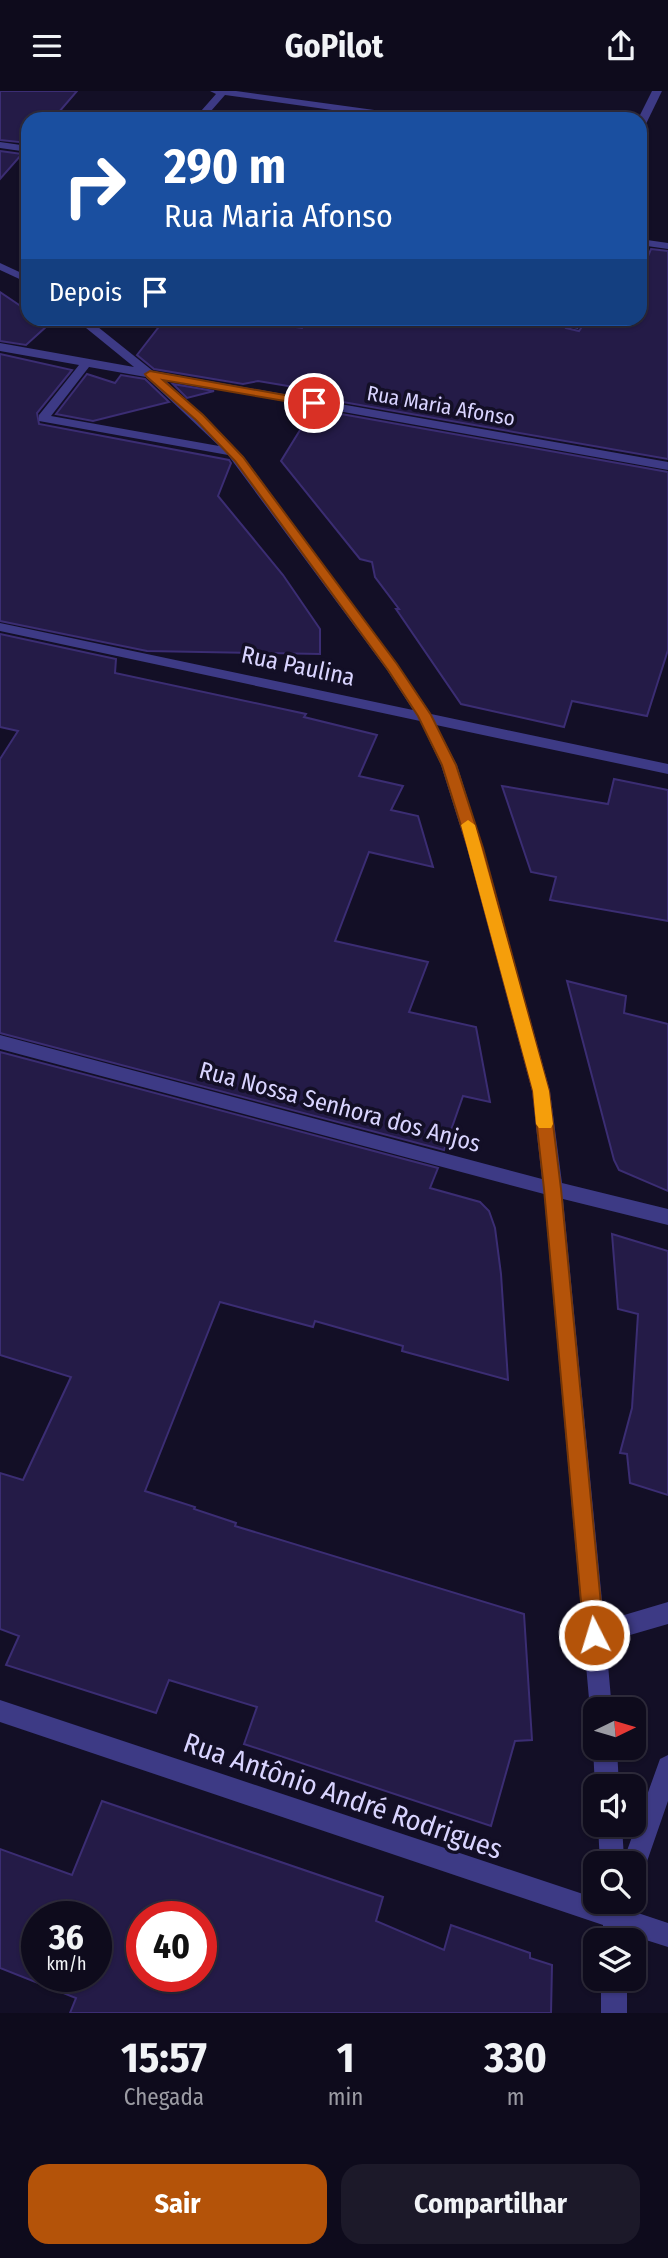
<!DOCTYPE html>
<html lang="pt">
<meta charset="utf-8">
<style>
:root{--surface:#0e0b1c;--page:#1c1929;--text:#f1f3f6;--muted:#9b9ba3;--line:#2e2b3b;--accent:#b45309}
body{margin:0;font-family:"Fira Sans Condensed",sans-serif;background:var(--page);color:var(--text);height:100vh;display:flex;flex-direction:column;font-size:26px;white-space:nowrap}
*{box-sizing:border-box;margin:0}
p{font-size:23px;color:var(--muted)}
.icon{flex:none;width:38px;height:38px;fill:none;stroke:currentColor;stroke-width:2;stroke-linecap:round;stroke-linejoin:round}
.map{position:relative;height:1922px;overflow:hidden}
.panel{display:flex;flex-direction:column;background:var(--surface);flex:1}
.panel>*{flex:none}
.banner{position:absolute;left:21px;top:21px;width:626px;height:214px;border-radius:21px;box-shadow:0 2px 5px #0004,0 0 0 2px var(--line);background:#1a4fa0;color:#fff;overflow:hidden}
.needle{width:46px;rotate:85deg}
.fabs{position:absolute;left:583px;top:1606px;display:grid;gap:14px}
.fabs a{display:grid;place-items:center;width:63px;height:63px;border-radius:14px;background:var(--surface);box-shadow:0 2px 5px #0004,0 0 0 2px var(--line);font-size:35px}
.speed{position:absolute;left:21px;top:1810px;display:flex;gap:14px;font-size:35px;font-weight:700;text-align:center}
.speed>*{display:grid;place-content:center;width:91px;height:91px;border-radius:50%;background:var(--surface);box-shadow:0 2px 5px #0004,0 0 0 2px var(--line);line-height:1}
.speed small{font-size:18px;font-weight:400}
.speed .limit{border:10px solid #d22;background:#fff;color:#111}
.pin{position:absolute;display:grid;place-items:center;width:60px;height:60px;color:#fff;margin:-30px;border:4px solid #fff;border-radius:50%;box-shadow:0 2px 7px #0007}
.me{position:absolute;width:77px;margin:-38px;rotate:355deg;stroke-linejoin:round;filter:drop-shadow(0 0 5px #0008)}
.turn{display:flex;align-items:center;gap:24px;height:147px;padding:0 28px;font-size:32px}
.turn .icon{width:91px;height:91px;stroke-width:2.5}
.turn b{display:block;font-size:49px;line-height:60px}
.then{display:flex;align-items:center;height:66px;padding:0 28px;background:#0003;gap:14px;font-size:26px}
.eta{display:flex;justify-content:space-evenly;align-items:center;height:119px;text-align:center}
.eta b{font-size:42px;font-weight:700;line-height:49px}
.cta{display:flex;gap:14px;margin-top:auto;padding:14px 28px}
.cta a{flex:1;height:80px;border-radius:21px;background:var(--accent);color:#fff;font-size:28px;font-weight:700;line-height:80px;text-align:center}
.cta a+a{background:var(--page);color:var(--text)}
header{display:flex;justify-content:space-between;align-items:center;height:91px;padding:0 28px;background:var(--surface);font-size:32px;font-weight:700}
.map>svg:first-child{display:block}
</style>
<header><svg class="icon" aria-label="menu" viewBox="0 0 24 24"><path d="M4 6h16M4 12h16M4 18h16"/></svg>GoPilot<svg class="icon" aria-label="share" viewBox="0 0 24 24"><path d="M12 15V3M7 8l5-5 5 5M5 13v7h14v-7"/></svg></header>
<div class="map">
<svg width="668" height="1922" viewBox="0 0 668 1922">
<rect width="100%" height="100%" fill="#130f26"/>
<g fill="#241b47" stroke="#3b2d73" stroke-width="2" fill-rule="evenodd">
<path d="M 0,0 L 77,0 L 53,28 L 28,28 L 28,52 L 0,49 Z"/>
<path d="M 0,60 L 22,63 L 0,88 Z"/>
<path d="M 651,158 L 668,160 L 668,368 L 320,307 L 324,301 L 258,290 L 243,293 L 154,278 L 137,264 L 165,228 L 241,228 L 302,237 L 308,228 L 570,228 L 566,237 L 579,240 L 587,228 L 640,228 L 640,184 Z"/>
<path d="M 0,201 L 28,220 L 28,228 L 39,228 L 48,234 L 26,254 L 0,250 Z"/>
<path d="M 0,263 L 72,279 L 37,322 L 39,333 L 229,369 L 231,372 L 218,405 L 283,484 L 320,538 L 320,563 L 147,560 L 0,530 Z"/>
<path d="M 87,283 L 115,292 L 121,284 L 145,288 L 169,311 L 93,330 L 56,323 Z"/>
<path d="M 173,293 L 214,300 L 187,307 Z"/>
<path d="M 313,318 L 668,381 L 668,559 L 647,625 L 572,610 L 564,636 L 461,613 L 396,518 L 399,518 L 375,486 L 372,471 L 360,468 L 281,370 Z"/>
<path d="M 0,543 L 116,568 L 115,582 L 306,623 L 304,626 L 377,644 L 359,685 L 403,695 L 391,719 L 418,725 L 433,776 L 369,761 L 335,850 L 428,871 L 409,921 L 476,936 L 490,1011 L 463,1005 L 444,1059 L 0,942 L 0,668 L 18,640 L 0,636 Z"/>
<path d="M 614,688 L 668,699 L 668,830 L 550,809 L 556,786 L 531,781 L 502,695 L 608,713 Z"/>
<path d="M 567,890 L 626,905 L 624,922 L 668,933 L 668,1100 L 619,1079 L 614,1069 Z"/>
<path d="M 0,961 L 438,1077 L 430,1097 L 480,1111 L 489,1120 L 495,1137 L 501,1183 L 508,1289 L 402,1260 L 403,1255 L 315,1230 L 313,1236 L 220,1211 L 145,1400 L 195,1416 L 194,1418 L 236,1432 L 235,1435 L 524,1523 L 532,1649 L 515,1650 L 491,1735 L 244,1653 L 257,1616 L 169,1589 L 156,1622 L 6,1574 L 19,1545 L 0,1538 L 0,1382 L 23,1389 L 71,1286 L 0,1264 Z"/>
<path d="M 612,1143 L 668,1160 L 668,1404 L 630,1392 L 627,1363 L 620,1362 L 632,1317 L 638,1223 L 618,1218 Z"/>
<path d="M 102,1710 L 383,1806 L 376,1830 L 444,1859 L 451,1834 L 530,1862 L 530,1867 L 552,1874 L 551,1922 L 70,1922 L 76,1907 L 0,1877 L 0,1758 L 72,1784 ZM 37,1825 L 96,1825 L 96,1885 L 37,1885 ZM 142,1825 L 201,1825 L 201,1885 L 142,1885 Z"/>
</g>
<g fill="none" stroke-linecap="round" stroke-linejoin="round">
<g fill="#3d3a85" fill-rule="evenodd">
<path d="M 210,0 L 236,0 L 418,25 L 423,28 L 396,28 L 225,4 L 204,28 L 194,28 L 216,3 Z"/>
<path d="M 652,0 L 662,0 L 645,35 L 640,38 L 638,28 Z"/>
<path d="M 0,51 L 28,55 L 28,61 L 0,57 Z"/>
<path d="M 640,148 L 668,152 L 668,158 L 640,154 Z"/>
<path d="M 0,172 L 28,185 L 28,192 L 0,179 Z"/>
<path d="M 75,228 L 88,228 L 153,280 L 668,371 L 668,379 L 165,289 L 243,365 L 397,573 L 431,623 L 668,673 L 668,683 L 436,634 L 457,674 L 483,757 L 550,1000 L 562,1092 L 668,1118 L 668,1134 L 563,1108 L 604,1530 L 668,1511 L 668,1533 L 606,1551 L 612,1619 L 595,1619 L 595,1628 L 590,1619 L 544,1103 L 0,958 L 0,944 L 542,1088 L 532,1000 L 467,757 L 441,674 L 420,630 L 0,540 L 0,532 L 413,619 L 387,579 L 228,364 L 39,330 L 39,324 L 79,274 L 0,260 L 0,252 L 134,276 ZM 89,276 L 146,286 L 219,355 L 51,325 Z"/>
<path d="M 573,228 L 584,228 L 578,238 L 568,236 Z"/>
<path d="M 0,1609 L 595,1807 L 595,1811 L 632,1811 L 629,1819 L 668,1832 L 668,1856 L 627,1843 L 627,1850 L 603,1850 L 603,1834 L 0,1631 Z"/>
<path d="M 595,1653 L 595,1657 L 617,1657 L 619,1696 L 595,1696 L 593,1657 Z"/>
<path d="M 668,1664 L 668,1710 L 643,1782 L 634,1785 L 634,1773 L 600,1773 L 598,1734 L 622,1734 L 624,1768 L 660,1668 Z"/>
<rect x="601" y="1888" width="26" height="34"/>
</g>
</g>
<path fill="#b45309" stroke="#753606" stroke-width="2" d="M 150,280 L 318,310 L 320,312 L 314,315 L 163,289 L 203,324 L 243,366 L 397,573 L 431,624 L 456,674 L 483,757 L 549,1000 L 561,1098 L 604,1544 L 601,1551 L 594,1554 L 587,1551 L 584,1544 L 544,1098 L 533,1000 L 468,757 L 442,674 L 418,625 L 388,579 L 235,370 L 196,329 L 147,286 L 145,283 Z"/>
<path fill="#f59e0b" d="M 468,729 L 475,734 L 549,1000 L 553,1033 L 551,1037 L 539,1037 L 536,1033 L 533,1000 L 461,734 Z"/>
<g text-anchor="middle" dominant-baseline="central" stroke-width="7" stroke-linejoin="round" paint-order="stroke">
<g font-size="21" fill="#d9d4ff" stroke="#130f26">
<text transform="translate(441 315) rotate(10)">Rua Maria Afonso</text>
</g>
<g font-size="24" fill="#d9d4ff" stroke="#130f26">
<text transform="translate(298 575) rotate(12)">Rua Paulina</text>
<text transform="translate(340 1016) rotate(15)">Rua Nossa Senhora dos Anjos</text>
</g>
<g font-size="28" fill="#d9d4ff" stroke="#130f26">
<text transform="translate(343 1705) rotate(19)">Rua Antônio André Rodrigues</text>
</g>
</g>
</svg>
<div class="fabs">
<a><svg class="needle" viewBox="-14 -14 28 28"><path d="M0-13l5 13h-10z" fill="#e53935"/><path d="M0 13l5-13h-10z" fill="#9b9ba3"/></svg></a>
<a><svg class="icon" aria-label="sound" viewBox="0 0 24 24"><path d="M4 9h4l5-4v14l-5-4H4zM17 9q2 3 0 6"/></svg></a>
<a><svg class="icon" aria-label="search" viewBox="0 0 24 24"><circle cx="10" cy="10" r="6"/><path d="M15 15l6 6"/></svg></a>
<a><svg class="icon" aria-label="layers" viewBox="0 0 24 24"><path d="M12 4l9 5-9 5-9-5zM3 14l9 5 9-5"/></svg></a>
</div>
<div class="speed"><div>36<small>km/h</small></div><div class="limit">40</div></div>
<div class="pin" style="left:314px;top:312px;background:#d93025"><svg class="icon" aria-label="arrive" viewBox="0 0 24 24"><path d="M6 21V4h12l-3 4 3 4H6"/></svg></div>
<svg class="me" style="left:594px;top:1544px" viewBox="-20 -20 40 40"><circle r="17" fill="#b45309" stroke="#fff" stroke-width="3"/><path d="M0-11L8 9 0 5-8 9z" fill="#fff"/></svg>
<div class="banner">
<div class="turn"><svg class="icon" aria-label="right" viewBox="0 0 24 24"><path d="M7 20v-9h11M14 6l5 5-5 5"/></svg><div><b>290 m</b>Rua Maria Afonso</div></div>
<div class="then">Depois<svg class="icon" aria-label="arrive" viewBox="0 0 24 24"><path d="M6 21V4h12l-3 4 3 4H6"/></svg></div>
</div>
</div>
<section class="panel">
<div class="eta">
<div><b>15:57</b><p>Chegada</p></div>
<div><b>1</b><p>min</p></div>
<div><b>330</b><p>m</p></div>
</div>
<div class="cta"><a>Sair</a><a>Compartilhar</a></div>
</section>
